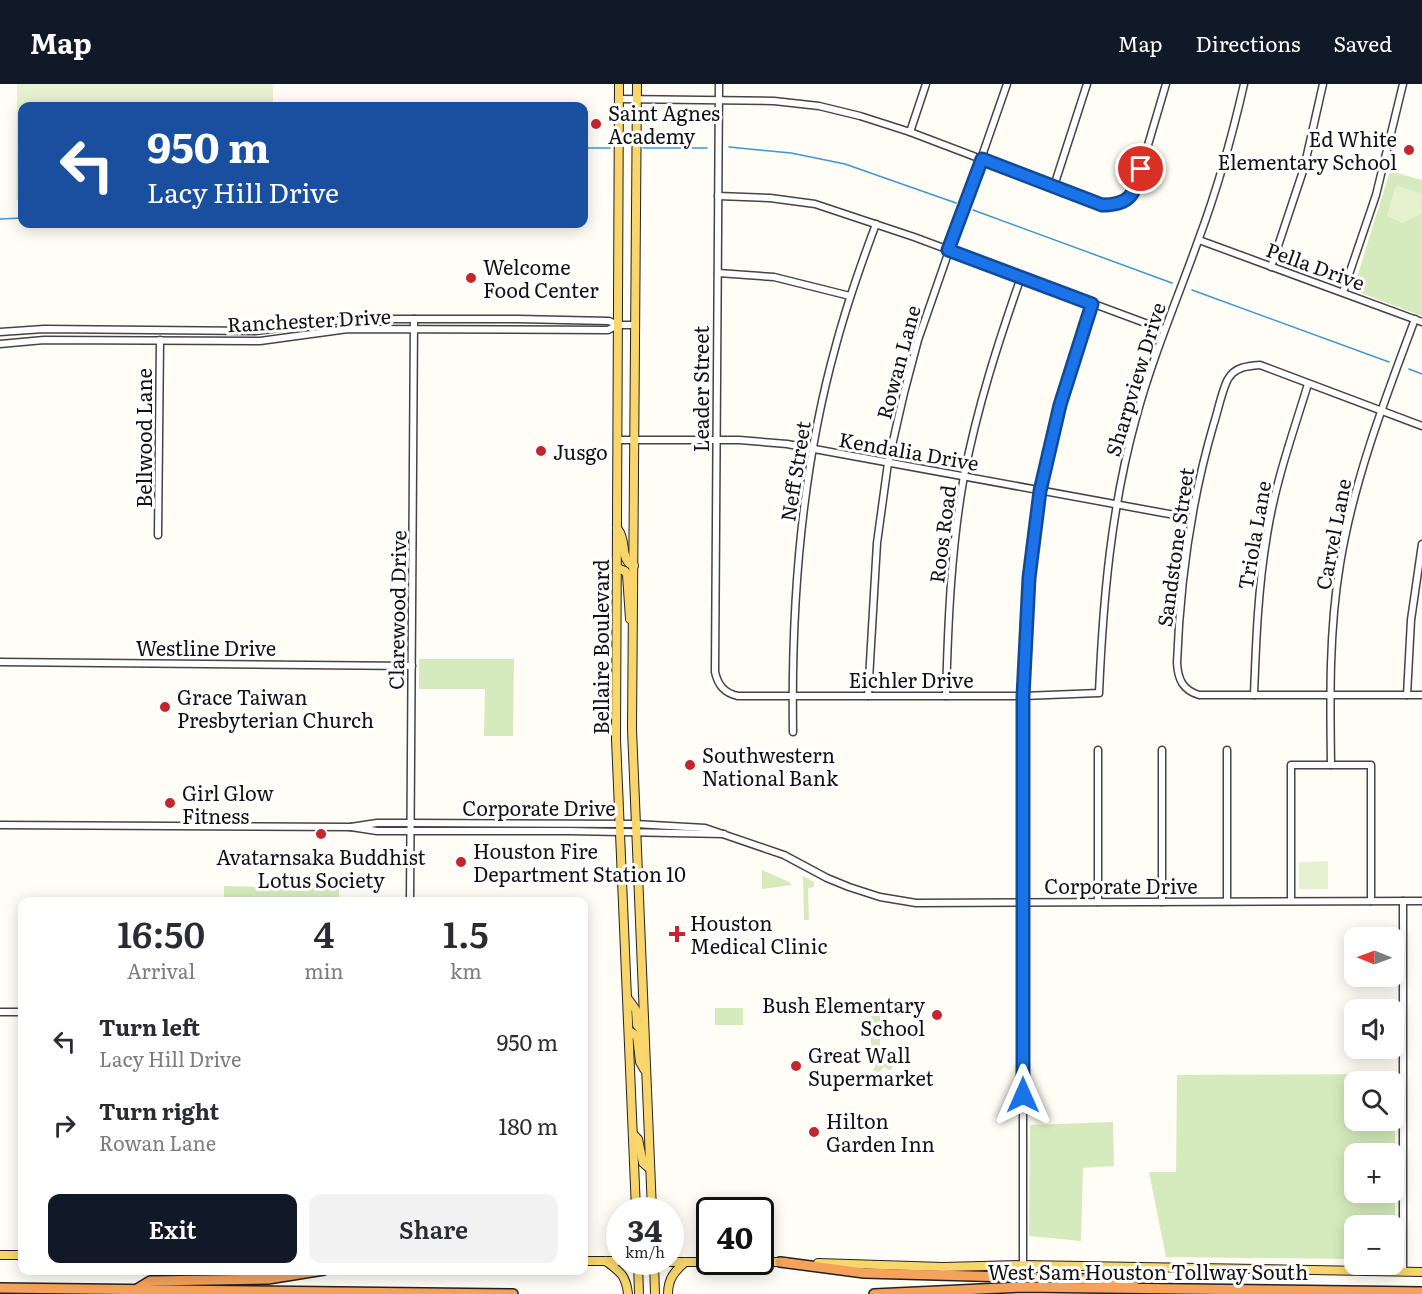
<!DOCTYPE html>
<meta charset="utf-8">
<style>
:root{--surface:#fff;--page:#f2f2f3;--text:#2b2b33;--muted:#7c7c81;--accent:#111827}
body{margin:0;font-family:Literata,serif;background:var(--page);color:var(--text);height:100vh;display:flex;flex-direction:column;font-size:22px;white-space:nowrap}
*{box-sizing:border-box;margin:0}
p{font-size:20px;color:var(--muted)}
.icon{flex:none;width:33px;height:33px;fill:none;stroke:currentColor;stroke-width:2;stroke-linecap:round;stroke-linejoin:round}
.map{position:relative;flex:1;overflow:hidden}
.sheet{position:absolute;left:18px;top:813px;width:570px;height:378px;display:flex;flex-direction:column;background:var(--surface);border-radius:12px;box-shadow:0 3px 15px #0003}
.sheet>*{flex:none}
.banner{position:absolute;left:18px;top:18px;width:570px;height:126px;border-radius:12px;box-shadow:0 3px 15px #0003;background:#1a4fa0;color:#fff;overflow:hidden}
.needle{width:39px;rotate:271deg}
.tools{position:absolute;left:1344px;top:843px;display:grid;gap:12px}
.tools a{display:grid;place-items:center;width:60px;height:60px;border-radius:12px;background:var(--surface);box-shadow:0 3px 15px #0003;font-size:30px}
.speed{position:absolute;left:606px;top:1113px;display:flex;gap:12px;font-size:30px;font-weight:700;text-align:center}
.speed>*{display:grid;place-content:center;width:78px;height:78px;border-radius:50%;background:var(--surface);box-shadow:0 3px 15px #0003;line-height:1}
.speed small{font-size:15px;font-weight:400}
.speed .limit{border:3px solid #111;border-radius:9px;background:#fff;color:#111}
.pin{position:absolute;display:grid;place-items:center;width:51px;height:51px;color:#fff;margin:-26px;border:3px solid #fff;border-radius:50%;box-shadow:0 2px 6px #0007}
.me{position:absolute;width:66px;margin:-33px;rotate:0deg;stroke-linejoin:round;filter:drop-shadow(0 0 4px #0008)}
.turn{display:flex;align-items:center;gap:21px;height:126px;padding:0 30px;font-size:27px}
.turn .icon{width:78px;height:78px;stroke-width:2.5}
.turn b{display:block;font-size:42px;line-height:51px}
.eta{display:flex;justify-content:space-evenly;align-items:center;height:102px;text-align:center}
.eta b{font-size:36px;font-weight:600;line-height:42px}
.action{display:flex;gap:12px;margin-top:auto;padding:12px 30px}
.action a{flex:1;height:69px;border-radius:12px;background:var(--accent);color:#fff;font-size:24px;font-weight:600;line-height:69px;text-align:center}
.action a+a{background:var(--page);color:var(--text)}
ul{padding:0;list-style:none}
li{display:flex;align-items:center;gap:18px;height:84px;padding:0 30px}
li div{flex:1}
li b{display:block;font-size:22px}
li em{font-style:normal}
header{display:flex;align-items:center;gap:36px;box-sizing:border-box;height:84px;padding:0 30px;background:var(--accent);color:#fff}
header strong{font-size:28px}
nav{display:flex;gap:33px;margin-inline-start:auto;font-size:21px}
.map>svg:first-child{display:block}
</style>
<header>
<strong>Map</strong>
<nav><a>Map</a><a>Directions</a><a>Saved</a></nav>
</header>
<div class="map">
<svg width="1422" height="1210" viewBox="0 0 1422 1210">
<rect width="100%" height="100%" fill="#fffdf5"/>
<g fill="#d5ebbd" fill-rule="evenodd">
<path d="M 1390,87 L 1422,96 L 1422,232 L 1353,206 Z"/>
<path d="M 419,575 L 514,575 L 513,652 L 484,652 L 485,605 L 419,605 Z"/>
<path d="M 762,786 L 789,798 L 792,801 L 762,805 Z"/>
<path d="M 803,792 L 814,798 L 814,803 L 808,804 L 809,836 L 804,836 Z"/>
<path d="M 224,802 L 339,805 L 339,817 L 224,817 Z"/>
<rect x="715" y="924" width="28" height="17"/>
<path d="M 871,932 L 880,932 L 880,973 L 877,978 L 879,980 L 883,980 L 884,970 L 892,970 L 894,975 L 892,985 L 889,986 L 884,983 L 879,988 L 873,987 L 876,980 L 871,976 Z"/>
<path d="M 1395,990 L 1395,1175 L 1394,1175 L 1394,1142 L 1354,1142 L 1354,1175 L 1166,1173 L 1149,1088 L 1176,1088 L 1177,991 ZM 1354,998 L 1394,998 L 1394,1036 L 1354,1036 ZM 1354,1070 L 1394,1070 L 1394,1108 L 1354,1108 Z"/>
<path d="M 1113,1038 L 1114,1082 L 1083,1084 L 1081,1157 L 1029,1152 L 1030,1041 Z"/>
</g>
<g fill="#e6f2cf">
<path d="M 17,0 L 273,0 L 273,22 L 22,22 L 22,116 L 16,116 Z"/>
<path d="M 1398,102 L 1422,110 L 1421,130 L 1402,139 L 1387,132 L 1395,103 Z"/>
<path d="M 1328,777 L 1328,805 L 1299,805 L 1299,778 Z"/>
</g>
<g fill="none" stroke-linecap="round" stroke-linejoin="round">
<g stroke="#3f96cf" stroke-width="1.5">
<path d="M 729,63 L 791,69 L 845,80 L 956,119"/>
<path d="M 584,64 L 610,64"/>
<path d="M 643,64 L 707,64"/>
<path d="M 973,126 L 1172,199"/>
<path d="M 0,135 L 22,134"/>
<path d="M 1192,206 L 1389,278"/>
<path d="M 1409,285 L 1422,290"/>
</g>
<g stroke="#444" stroke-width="9">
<g id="minor">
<path d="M 719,0 L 715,588 C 718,601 724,609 738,612 L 1023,612 L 1099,609 C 1103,516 1111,424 1136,334 C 1152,274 1177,216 1198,157 C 1217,106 1232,53 1244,0"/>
<path d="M 619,15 L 774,17 L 819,22 L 860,32 L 910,48 L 1102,121 C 1118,121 1125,118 1135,105 L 1166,0"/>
<path d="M 910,48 L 926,0"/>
<path d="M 1054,102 L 1087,0"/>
<path d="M 718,112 L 770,114 L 815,120 L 914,153 L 1164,246"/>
<path d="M 1199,156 L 1422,238"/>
<path d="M 1271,183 L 1304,84 L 1323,0"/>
<path d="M 718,189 L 774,193 L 850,212"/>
<path d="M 1343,208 L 1376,111 L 1403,0"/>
<path d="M 0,248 L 44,245 L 255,247 L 350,235 L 518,235 L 609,237 L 618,241 L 635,241"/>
<path d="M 0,260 L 44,256 L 260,257 L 348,245 L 608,246 L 618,241"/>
<path d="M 1422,342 L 1260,281 C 1247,282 1235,283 1228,295 C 1222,306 1218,327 1214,339 C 1191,417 1180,497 1177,579 C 1178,596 1183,606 1199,611 L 1422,611"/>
<path d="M 618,356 L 739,356 L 787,360 L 1191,434"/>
<path d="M 158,451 L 160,256"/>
<path d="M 0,578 L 412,582"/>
<path d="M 1254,611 C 1256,557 1258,504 1267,451 C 1275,399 1293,349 1308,300"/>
<path d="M 1407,611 L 1411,536 L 1422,460"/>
<path d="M 868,612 L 877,459 L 888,379 L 904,309 L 918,256 L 1007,0"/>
<path d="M 946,612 C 948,538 951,464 964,392 C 977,324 998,259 1021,193"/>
<path d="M 793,648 C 791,518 801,386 836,261 C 847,220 861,180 876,140"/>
<path d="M 1098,666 L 1098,818"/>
<path d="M 1162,666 L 1162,818"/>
<path d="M 1331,681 C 1330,614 1329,546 1340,480 C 1354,395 1385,315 1415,235"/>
<path d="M 0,741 L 351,743 L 377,747 L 569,747 L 724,750"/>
<path d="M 351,743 L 377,739 L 410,739 L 635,740 L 705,744 L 784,771 L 827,794 L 849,803 L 880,813 L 916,819 L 1422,817"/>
<path d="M 1227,817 L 1227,666"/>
<path d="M 1291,817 L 1291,681 L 1371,681 L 1371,817"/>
<path d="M 1403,817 L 1403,1187"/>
<path d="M 410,818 L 414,235"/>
<path d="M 0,928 L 22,928"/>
<path d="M 1023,1181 L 1023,612 L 1029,494 L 1040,407 L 1060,321 L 1092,220"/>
</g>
</g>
<g stroke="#222" stroke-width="10">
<g id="major">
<path d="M 619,0 L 616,655 L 636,1126"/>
<path d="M 637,0 L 632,645 L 652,1126"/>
<path d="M 617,444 C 628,457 619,477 634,482"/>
<path d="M 617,484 L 625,487 L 627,491 L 630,535"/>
<path d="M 629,916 L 636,926 L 637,941 L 644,949"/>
<path d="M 629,947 L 637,952 L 640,978 L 644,985"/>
<path d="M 634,1051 L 638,1055 L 643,1079 L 650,1085"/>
<path d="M 0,1171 L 22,1171"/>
<path d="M 584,1177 L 620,1177"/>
<path d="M 606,1177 C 620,1188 626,1191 628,1210"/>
<path d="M 627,1178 L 785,1178"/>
<path d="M 638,1178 L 639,1210"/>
<path d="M 654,1178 L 655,1210"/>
<path d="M 818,1179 L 943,1183 L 1023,1181 L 1422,1188"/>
<path d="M 668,1210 C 668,1195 674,1188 685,1178"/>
</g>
</g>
<g stroke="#222" stroke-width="12">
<g id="highway">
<path d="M 780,1178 L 864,1189 L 1123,1196 L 1135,1203"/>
<path d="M 0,1204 L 513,1210"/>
<path d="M 137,1205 L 150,1197 L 268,1195 L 324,1186"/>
<path d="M 874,1210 L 1023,1203 L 1422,1208"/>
</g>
</g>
<use href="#minor" stroke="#fff" stroke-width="6"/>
<use href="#major" stroke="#f9d66b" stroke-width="8"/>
<use href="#highway" stroke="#f5a25d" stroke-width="9"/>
</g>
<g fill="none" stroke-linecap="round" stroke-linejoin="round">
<g stroke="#114b97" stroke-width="15">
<path id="route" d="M 1023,1011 L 1023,612 L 1029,494 L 1040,407 L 1060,321 L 1092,220 L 948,166 L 982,75 L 1102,121 C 1131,121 1134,110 1141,85"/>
</g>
<use href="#route" stroke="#1a73e8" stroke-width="10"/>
</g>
<g fill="#c4262e" stroke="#fff" stroke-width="2">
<circle cx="596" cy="40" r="6"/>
<circle cx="1409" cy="66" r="6"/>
<circle cx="471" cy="194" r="6"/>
<circle cx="541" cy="367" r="6"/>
<circle cx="165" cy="623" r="6"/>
<circle cx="690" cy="681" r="6"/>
<circle cx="170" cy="719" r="6"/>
<circle cx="321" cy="750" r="6"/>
<circle cx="461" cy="778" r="6"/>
<path d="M674 841h6v6h6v6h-6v6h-6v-6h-6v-6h6z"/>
<circle cx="937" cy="931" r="6"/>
<circle cx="796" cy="982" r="6"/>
<circle cx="814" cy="1048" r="6"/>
</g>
<g text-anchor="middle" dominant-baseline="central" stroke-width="6" stroke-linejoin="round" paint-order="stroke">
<g font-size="20" fill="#111" stroke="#fff" text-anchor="start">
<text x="608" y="28">Saint Agnes<tspan x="608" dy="23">Academy</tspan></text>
<text x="1397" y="54" text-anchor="end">Ed White<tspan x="1397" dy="23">Elementary School</tspan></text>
<text x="483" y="182">Welcome<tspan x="483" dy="23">Food Center</tspan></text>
<text x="553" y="367">Jusgo</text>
<text x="177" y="612">Grace Taiwan<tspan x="177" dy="23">Presbyterian Church</tspan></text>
<text x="702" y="670">Southwestern<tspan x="702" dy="23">National Bank</tspan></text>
<text x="182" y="708">Girl Glow<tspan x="182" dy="23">Fitness</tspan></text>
<text x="473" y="766">Houston Fire<tspan x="473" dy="23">Department Station 10</tspan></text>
<text x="321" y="772" text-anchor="middle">Avatarnsaka Buddhist<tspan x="321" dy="23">Lotus Society</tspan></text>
<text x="690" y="838">Houston<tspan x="690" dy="23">Medical Clinic</tspan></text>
<text x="925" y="920" text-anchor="end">Bush Elementary<tspan x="925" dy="23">School</tspan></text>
<text x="808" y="970">Great Wall<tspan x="808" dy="23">Supermarket</tspan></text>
<text x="826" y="1036">Hilton<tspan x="826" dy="23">Garden Inn</tspan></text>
</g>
<g font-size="20" fill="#111" stroke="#fff">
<text transform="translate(1316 181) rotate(20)">Pella Drive</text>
<text transform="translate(309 235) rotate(-3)">Ranchester Drive</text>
<text transform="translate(897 278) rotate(-75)">Rowan Lane</text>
<text transform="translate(1134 295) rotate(-73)">Sharpview Drive</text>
<text transform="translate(700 305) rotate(-90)">Leader Street</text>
<text transform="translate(143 354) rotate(-90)">Bellwood Lane</text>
<text transform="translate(909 366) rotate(10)">Kendalia Drive</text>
<text transform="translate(794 387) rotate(-81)">Neff Street</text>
<text transform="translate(941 450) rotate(-83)">Roos Road</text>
<text transform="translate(1332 450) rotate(-79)">Carvel Lane</text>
<text transform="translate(1253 451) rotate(-80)">Triola Lane</text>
<text transform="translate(1174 463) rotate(-82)">Sandstone Street</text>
<text transform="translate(396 526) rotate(-89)">Clarewood Drive</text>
<text x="206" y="563">Westline Drive</text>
<text transform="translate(600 563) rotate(-90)">Bellaire Boulevard</text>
<text x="911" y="595">Eichler Drive</text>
<text x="539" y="723">Corporate Drive</text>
<text x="1121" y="801">Corporate Drive</text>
<text x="1148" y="1187">West Sam Houston Tollway South</text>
</g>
</g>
</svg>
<div class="tools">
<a><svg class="needle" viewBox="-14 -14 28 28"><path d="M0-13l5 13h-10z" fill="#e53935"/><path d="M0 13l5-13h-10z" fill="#7c7c81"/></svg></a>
<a><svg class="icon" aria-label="sound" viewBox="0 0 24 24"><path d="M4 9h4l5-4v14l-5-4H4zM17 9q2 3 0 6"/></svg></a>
<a><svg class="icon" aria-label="search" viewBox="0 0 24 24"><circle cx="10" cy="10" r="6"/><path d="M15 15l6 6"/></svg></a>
<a>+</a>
<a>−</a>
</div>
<div class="speed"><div>34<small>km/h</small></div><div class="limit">40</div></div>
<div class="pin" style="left:1141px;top:85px;background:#d93025"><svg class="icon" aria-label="arrive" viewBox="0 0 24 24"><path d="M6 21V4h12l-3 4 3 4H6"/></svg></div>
<svg class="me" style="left:1023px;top:1011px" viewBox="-20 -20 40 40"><path d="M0-17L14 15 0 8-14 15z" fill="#1a73e8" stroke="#fff" stroke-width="4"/></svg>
<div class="banner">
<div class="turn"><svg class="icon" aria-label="left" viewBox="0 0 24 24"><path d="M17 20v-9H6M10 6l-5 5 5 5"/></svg><div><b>950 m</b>Lacy Hill Drive</div></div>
</div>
<section class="sheet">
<div class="eta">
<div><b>16:50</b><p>Arrival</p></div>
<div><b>4</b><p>min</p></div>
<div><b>1.5</b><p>km</p></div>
</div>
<ul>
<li><svg class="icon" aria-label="left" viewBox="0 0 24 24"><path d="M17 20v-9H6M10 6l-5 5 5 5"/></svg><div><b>Turn left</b><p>Lacy Hill Drive</p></div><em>950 m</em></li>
<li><svg class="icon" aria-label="right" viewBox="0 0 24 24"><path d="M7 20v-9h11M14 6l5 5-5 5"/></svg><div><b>Turn right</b><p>Rowan Lane</p></div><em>180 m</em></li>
</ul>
<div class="action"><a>Exit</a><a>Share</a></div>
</section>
</div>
